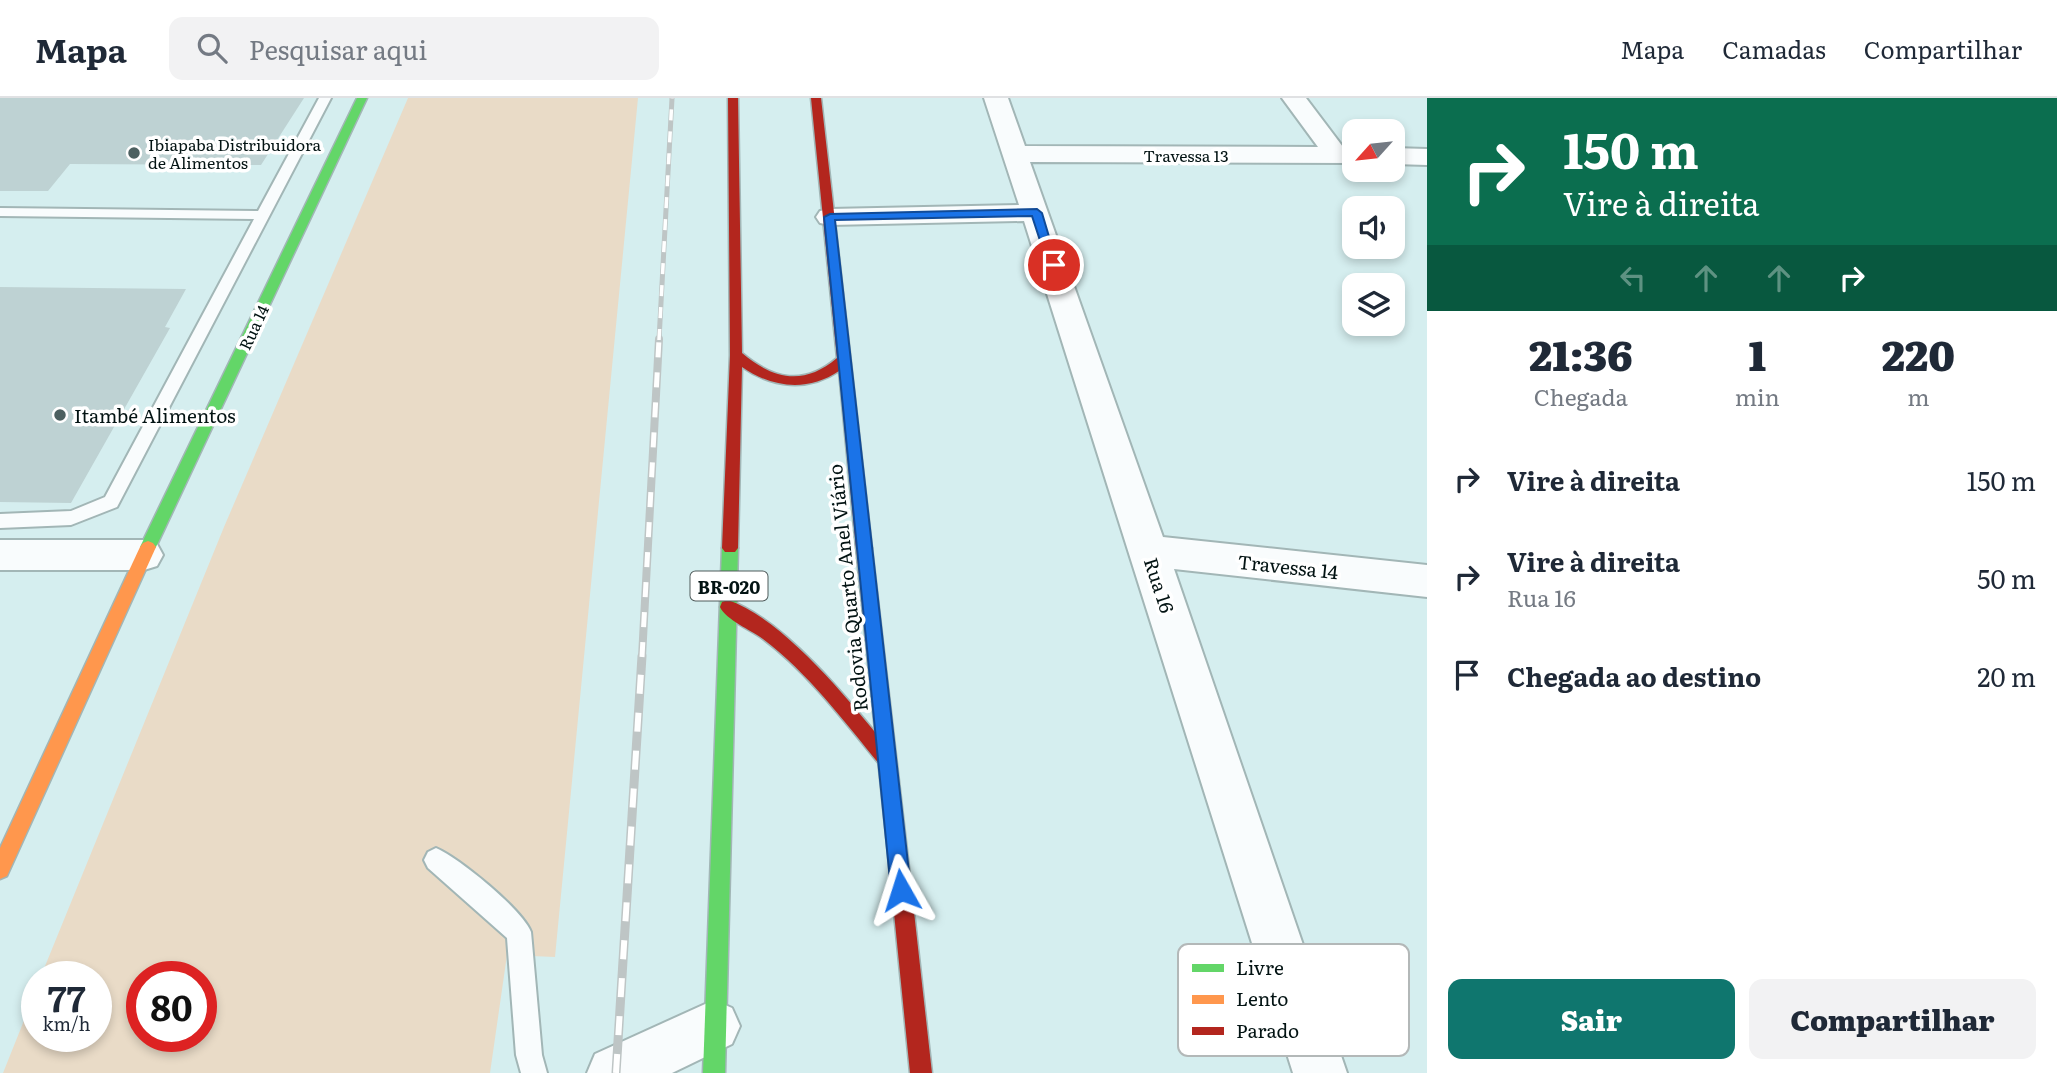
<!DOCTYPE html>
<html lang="pt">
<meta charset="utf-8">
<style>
:root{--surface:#fff;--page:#f2f2f3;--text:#1f2937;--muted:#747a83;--line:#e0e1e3;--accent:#0f766e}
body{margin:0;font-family:Literata,serif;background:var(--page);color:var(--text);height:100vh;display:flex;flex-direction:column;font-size:26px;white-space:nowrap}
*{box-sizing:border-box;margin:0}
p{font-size:23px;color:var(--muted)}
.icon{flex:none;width:38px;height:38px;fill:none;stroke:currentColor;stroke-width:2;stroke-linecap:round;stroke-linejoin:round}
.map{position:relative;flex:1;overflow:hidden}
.drawer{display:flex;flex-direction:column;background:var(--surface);width:630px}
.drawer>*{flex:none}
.top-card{background:#0b6e4f;color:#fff;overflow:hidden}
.needle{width:46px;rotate:243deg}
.buttons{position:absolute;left:1342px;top:21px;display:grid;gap:14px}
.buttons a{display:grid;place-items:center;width:63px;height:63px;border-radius:14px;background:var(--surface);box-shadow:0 4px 10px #0003;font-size:35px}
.speed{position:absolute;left:21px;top:863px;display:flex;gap:14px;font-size:35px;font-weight:700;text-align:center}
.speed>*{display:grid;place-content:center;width:91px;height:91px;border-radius:50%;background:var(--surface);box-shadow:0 4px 10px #0003;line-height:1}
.speed small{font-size:18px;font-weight:400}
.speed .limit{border:10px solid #d22;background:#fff;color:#111}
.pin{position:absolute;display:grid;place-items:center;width:60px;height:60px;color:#fff;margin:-30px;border:4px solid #fff;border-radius:50%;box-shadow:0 2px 7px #0007}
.me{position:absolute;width:77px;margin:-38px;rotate:354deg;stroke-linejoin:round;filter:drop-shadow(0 0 5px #0008)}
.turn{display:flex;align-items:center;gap:24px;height:147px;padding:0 21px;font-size:32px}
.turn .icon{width:91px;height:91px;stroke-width:2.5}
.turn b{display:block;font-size:49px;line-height:60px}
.lanes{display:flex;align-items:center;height:66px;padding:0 21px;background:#0003;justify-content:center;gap:35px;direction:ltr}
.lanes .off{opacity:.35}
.eta{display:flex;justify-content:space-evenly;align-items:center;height:119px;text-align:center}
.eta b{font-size:42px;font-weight:800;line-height:49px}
.action{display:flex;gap:14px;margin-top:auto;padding:14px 21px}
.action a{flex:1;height:80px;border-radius:14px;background:var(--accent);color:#fff;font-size:28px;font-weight:800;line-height:80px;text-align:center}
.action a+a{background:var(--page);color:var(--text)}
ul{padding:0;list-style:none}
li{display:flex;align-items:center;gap:21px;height:98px;padding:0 21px}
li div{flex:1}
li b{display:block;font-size:26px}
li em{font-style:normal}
header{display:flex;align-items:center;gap:42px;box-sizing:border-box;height:98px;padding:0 35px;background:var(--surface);border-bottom:2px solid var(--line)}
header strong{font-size:33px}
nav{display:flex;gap:38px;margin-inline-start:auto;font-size:24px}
.search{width:490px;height:63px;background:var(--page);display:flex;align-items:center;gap:18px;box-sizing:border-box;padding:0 24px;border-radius:14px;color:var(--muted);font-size:26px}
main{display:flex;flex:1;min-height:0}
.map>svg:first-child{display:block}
</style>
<header>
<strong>Mapa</strong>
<div class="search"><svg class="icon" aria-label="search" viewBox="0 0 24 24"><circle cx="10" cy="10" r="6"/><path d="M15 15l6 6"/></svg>Pesquisar aqui</div>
<nav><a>Mapa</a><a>Camadas</a><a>Compartilhar</a></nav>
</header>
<main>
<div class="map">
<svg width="1427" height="975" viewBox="0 0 1427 975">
<rect width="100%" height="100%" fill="#d5eeef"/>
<path fill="#e9dbc7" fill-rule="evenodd" d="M 408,0 L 638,0 L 555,859 L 507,857 L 490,975 L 3,975 L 37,890 L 37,938 L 96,938 L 96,878 L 41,878 L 224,429 ZM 142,878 L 201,878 L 201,938 L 142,938 Z"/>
<g fill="#bed2d3">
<path d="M 0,0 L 304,0 L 261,67 L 70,66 L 48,93 L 0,93 Z"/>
<path d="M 0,189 L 186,191 L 165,229 L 170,230 L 71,405 L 0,404 Z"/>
</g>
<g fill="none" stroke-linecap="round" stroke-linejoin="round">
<g stroke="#a2b6b6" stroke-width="4">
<g id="lane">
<path d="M 319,0 L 331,0 L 117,409 L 71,427 L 0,430 L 0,416 L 71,413 L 105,399 L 254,121 L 0,118 L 0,110 L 258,113 Z"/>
<path d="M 436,750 C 459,760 522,811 531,834 L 542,957 L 547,975 L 521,975 L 516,957 L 507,840 L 428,770 L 424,762 L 428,754 Z"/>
</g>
</g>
<g stroke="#a2b6b6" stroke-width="4">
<g id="street">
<path d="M 984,0 L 1008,0 L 1025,48 L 1318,49 L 1282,0 L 1306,0 L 1343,49 L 1354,50 L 1354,65 L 1030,64 L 1163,439 L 1427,467 L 1427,499 L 1174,471 L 1347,975 L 1293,975 L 1024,123 L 830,127 L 820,125 L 816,119 L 820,113 L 830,111 L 1019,107 Z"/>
<path d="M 1393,50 L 1427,51 L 1427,67 L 1393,66 Z"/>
<path d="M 0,442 L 144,442 L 157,446 L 163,457 L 157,468 L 144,472 L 0,472 Z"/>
<path d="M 714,902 L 732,910 L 740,928 L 732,946 L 672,975 L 587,975 L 595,956 Z"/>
</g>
</g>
<g stroke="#a2b6b6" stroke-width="3">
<g id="fast">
<path d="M 357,0 L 367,0 L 156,449 L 153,453 L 143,453 L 140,449 Z"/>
<path d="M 730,444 L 735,446 L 738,450 L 725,975 L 703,975 L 722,450 L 725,446 Z"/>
</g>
</g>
<g stroke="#a2b6b6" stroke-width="3">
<g id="slow">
<path d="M 148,443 L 153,445 L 156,449 L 7,778 L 0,781 L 0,750 L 140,449 L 143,445 Z"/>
<path d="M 864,444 L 869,446 L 872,450 L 913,805 L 910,812 L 903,815 L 896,812 L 893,805 L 856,450 L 859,446 Z"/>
</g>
</g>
<g stroke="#a2b6b6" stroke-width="3">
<g id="jam">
<path d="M 728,0 L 738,0 L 742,255 C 774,282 804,288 837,260 L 811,0 L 821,0 L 872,450 L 869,454 L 859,454 L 856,450 L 839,273 C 808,294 772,290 742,269 L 738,450 L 735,454 L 725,454 L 722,450 L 730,257 Z"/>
<path d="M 728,502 C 786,522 854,608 892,655 L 895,661 L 892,667 L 886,669 L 880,667 C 844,623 808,575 763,541 C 751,532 726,522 720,509 L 722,504 Z"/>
<path d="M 903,795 L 910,798 L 913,805 L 932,975 L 910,975 L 893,805 L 896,798 Z"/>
</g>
</g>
<use href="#lane" fill="#f9fcfd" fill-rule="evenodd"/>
<use href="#street" fill="#f9fcfd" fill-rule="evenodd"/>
<use href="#fast" fill="#63d668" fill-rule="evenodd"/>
<use href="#slow" fill="#ff974d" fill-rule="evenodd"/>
<use href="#jam" fill="#b3261e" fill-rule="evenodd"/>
<g stroke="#bec5c5" stroke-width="5">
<path id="rail-far2" d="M 659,242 L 672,0"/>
</g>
<g stroke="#bec5c5" stroke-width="8">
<path id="rail-far1" d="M 642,559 L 659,241"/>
</g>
<g stroke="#bec5c5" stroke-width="9">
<path id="rail" d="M 616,975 L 642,558"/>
</g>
<use href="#rail-far2" stroke="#fff" stroke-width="3.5" stroke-dasharray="11" stroke-linecap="butt"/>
<use href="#rail-far1" stroke="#fff" stroke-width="5" stroke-dasharray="15" stroke-linecap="butt"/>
<use href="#rail" stroke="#fff" stroke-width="6" stroke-dasharray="19" stroke-linecap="butt"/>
</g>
<path fill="#1a73e8" stroke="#114b97" stroke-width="2" d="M 1037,111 L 1042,115 L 1058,169 L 1048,167 L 1032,118 L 835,122 L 911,792 L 908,799 L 901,801 L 894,799 L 891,792 L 824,119 L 830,116 Z"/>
<g fill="#4c6060" stroke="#fff" stroke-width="2.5">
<circle cx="134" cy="55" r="7"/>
<circle cx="60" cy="317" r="7"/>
</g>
<g text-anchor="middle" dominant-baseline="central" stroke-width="7" stroke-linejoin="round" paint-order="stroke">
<g font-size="16" fill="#031313" stroke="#fff" text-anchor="start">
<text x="148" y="46">Ibiapaba Distribuidora<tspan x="148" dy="18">de Alimentos</tspan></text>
</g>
<g font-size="16" fill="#031313" stroke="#fff">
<text x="1186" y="57">Travessa 13</text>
<text transform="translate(253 229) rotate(-65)">Rua 14</text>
</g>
<rect fill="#fff" stroke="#4f5a5a" stroke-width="2" x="690.5" y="473.5" width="77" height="29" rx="5"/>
<g font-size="18" font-weight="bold" fill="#031313">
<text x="729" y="488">BR-020</text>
</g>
<g font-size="19" fill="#031313" stroke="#fff" text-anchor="start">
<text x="74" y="317">Itambé Alimentos</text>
</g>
<g font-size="19" fill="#031313" stroke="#fff">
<text transform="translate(1288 468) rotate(6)">Travessa 14</text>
<text transform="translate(1160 487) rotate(72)">Rua 16</text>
<text transform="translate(847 490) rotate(-96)">Rodovia Quarto Anel Viário</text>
</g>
</g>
<rect x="1178" y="846" width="231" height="112" rx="10" fill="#fff" stroke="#b3b8b8" stroke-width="2"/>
<rect x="1192" y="866" width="32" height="8" fill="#63d668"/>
<rect x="1192" y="897" width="32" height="9" fill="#ff974d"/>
<rect x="1192" y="929" width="32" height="8" fill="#b3261e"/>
<g font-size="19" fill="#031313">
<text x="1236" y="877">Livre</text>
<text x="1236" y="908">Lento</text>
<text x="1236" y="940">Parado</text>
</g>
</svg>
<div class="buttons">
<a><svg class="needle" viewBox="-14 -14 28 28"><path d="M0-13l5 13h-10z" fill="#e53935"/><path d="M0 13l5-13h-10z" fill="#747a83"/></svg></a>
<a><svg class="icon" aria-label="sound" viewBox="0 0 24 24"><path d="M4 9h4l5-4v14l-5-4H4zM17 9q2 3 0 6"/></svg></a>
<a><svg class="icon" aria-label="layers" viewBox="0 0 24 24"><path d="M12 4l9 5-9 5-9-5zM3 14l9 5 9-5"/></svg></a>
</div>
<div class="speed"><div>77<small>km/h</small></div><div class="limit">80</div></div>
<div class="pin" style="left:1054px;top:167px;background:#d93025"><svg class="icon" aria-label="arrive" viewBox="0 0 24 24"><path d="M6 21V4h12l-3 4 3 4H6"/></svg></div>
<svg class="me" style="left:901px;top:792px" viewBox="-20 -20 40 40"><path d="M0-17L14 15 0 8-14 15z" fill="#1a73e8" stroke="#fff" stroke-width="4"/></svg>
</div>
<section class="drawer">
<div class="top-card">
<div class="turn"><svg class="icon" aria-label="right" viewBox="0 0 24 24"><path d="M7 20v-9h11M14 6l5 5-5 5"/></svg><div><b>150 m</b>Vire à direita</div></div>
<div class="lanes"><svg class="icon off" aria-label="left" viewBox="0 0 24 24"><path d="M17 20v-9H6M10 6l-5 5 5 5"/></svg><svg class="icon off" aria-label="ahead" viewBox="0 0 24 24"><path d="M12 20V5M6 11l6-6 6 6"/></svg><svg class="icon off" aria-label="ahead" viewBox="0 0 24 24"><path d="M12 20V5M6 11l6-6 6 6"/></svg><svg class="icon" aria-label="right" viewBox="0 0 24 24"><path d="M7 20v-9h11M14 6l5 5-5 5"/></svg></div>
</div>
<div class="eta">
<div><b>21:36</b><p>Chegada</p></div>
<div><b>1</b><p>min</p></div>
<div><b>220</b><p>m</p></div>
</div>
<ul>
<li><svg class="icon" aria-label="right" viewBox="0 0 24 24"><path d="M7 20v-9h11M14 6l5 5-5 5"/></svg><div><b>Vire à direita</b></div><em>150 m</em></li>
<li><svg class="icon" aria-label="right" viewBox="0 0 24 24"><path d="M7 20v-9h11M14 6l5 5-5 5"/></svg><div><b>Vire à direita</b><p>Rua 16</p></div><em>50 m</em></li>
<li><svg class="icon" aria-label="arrive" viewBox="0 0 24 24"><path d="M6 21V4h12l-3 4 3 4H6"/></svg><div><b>Chegada ao destino</b></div><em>20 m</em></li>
</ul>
<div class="action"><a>Sair</a><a>Compartilhar</a></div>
</section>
</main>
